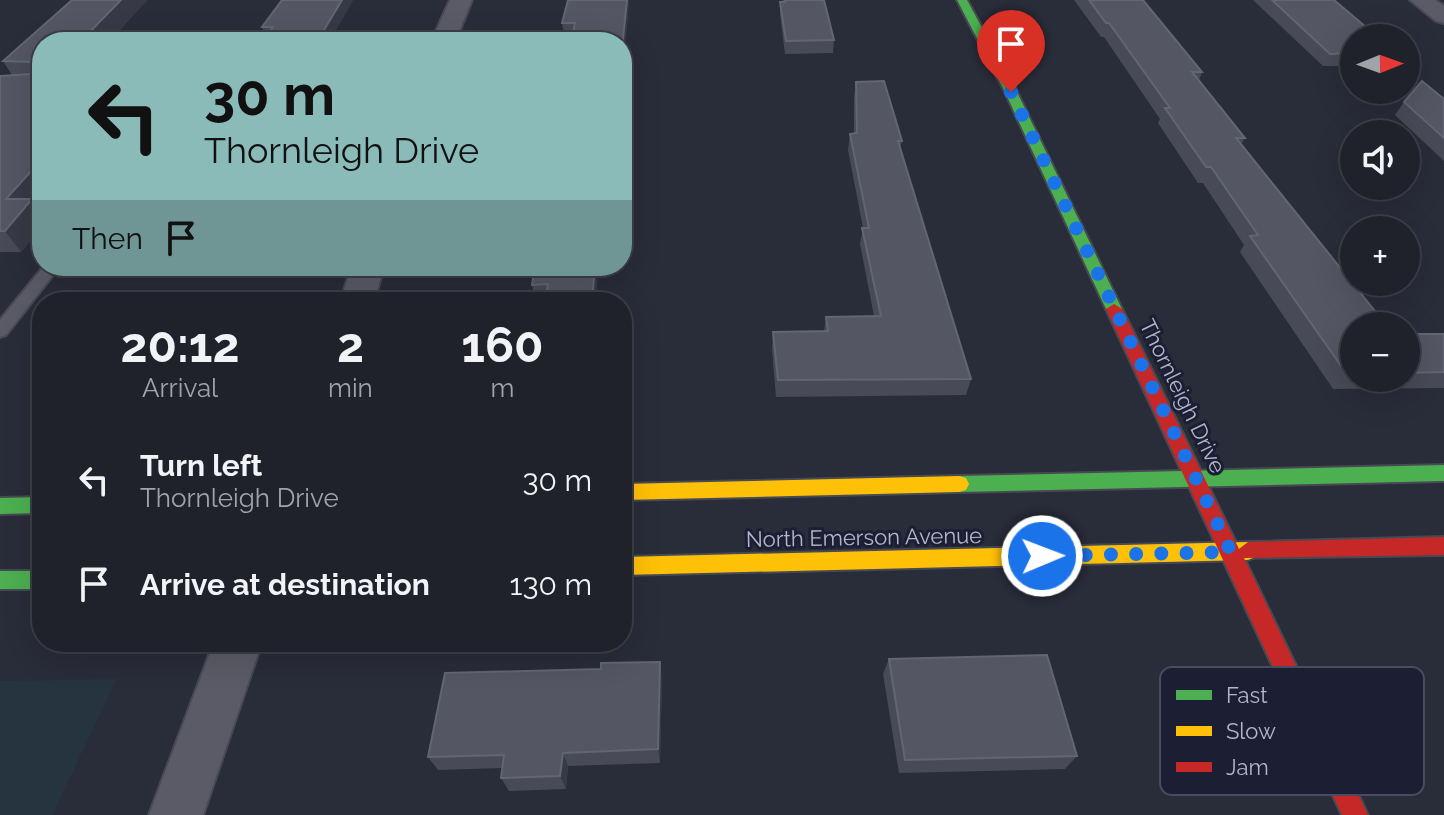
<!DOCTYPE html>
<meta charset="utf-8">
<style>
:root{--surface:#1f212b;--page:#272933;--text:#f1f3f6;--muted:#a1a3a9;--line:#3c3e47}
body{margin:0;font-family:Raleway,sans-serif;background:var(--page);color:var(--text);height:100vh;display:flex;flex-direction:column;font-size:30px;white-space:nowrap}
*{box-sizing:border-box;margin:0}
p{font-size:26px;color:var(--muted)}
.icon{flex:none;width:44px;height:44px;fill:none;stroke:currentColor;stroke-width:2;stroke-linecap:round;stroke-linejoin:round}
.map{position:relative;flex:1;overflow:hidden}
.sheet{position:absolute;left:32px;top:292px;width:600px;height:360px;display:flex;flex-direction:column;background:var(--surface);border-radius:32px;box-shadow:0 8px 32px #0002,0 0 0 2px var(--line)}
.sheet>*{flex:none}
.top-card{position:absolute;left:32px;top:32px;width:600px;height:244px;border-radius:32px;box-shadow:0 8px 32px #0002,0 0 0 2px var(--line);background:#8bbbb9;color:#111;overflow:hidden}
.needle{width:52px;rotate:89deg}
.buttons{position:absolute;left:1340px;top:24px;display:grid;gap:16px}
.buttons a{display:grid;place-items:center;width:80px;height:80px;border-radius:50%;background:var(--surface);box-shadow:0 8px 32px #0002,0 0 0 2px var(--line);font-size:40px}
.pin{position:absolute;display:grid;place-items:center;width:68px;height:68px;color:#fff;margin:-82px -34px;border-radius:50% 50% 50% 0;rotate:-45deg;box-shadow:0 0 8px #0007}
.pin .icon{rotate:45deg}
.me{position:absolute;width:88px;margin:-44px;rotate:89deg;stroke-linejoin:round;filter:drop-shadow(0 0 6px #0008)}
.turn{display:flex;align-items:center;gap:28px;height:168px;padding:0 40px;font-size:36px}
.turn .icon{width:104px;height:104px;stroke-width:2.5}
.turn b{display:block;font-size:56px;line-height:68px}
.then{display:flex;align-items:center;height:76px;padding:0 40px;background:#0003;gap:16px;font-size:30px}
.eta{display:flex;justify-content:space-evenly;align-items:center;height:136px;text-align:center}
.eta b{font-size:48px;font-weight:700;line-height:56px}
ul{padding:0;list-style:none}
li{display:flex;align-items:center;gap:24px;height:104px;padding:0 40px}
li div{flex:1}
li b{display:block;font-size:30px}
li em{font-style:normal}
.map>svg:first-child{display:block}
</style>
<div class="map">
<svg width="1444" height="815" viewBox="0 0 1444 815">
<rect width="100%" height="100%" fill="#292c39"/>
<path fill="#26343f" d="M 117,679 L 52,815 L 0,815 L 0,681 Z"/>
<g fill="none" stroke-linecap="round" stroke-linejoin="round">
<g stroke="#474953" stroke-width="4">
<path id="lane" d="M 44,266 L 60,266 L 6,335 L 0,337 L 0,320 Z"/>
</g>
<g stroke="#474953" stroke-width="4">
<g id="street">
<path d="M 450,0 L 472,0 L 455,42 L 431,42 Z"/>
<path d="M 1410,0 L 1435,0 L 1444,6 L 1444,23 L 1436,21 Z"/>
<path d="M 352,266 L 384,266 L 374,302 L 340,302 Z"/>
<path d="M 214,642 L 262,642 L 203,815 L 149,815 Z"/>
</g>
</g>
<g stroke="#474953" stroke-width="4">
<g id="fast">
<path d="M 957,0 L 967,0 L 1017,92 L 1122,309 L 1120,313 L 1114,314 L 1106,309 L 1005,92 Z"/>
<path d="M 1444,465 L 1444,481 L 959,492 L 952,490 L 949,484 L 952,478 L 959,476 Z"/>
<path d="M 42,497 L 42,513 L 0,514 L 0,498 Z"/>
<rect x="0" y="571" width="42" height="18"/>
</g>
</g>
<g stroke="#474953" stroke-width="4">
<g id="slow">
<path d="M 959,476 L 966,478 L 969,484 L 966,490 L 959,492 L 622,500 L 622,484 Z"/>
<path d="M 1248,542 L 1255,545 L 1258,551 L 1255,557 L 1248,560 L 622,575 L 622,557 Z"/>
</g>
</g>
<g stroke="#474953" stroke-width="4">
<path id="jam" d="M 1114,304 L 1122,309 L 1239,549 L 1248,542 L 1444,537 L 1444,555 L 1244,558 L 1368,815 L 1342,815 L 1106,309 Z"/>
</g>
<use href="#lane" fill="#5a5b66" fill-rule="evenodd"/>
<use href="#street" fill="#5a5b66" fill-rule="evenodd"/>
<use href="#fast" fill="#4caf50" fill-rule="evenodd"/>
<use href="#slow" fill="#ffc107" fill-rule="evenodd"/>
<use href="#jam" fill="#c62828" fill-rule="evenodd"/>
</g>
<g fill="#484a57">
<path d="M 72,0 L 147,0 L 109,42 L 42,42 L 42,196 L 36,204 L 42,212 L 42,226 L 21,252 L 0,252 L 0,76 L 12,75 L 3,61 Z"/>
<path d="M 353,0 L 329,42 L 270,42 L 269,40 L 267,40 L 262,27 Z"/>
<path d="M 568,0 L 629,0 L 625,51 L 622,70 L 622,42 L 564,36 L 562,23 Z"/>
<path d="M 782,0 L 824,0 L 834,40 L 833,53 L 785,54 L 780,14 L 780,2 L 783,2 Z"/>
<path d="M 1074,0 L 1143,0 L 1202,72 L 1199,80 L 1245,138 L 1241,144 L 1354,326 L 1354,378 L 1406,378 L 1406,334 L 1444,334 L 1444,388 L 1333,389 L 1240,252 L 1244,245 L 1203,183 L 1198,183 L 1158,123 L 1160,119 L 1104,37 L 1101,37 Z"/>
<path d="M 1253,0 L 1334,0 L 1354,38 L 1354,66 L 1323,66 Z"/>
<path d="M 856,82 L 902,141 L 900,148 L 971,379 L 966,395 L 776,397 L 772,349 L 773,332 L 824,331 L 826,317 L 874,316 L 860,244 L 863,228 L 848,150 L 850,134 L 854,134 L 854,97 Z"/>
<path d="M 1444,99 L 1444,161 L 1395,115 L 1404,102 Z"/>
<path d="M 535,266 L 598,266 L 596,302 L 535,299 L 532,285 Z"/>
<path d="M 889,659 L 1077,756 L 1065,769 L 899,773 L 883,674 Z"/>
<path d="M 662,677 L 660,763 L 568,766 L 566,789 L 509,791 L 501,778 L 502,768 L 438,770 L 428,757 Z"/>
</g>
<g fill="#373946">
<path d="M 121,0 L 147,0 L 109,42 L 80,42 Z"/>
<path d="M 342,0 L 353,0 L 329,42 L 324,42 L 321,35 Z"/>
<path d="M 627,0 L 629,0 L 625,51 L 622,70 L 622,49 Z"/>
<path d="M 42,159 L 42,196 L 36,204 L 42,212 L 42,226 L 21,252 L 5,231 L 6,199 Z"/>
<path d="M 595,266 L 598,266 L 596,302 L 592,302 Z"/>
<path d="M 660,662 L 662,677 L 660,763 L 658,749 Z"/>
<path d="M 563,753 L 568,766 L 566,789 L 560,776 Z"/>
</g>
<g fill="#545663" stroke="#626573" stroke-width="2">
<path d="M 72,0 L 121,0 L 80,42 L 42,42 L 42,159 L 6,199 L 32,199 L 5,231 L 0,231 L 0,76 L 31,74 L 32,62 L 3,61 Z"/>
<path d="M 282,0 L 342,0 L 321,35 L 267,36 L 273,27 L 262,27 Z"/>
<path d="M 568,0 L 627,0 L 622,49 L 622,42 L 571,42 L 575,23 L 562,23 Z"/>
<path d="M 785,0 L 824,0 L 834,40 L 786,41 L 780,2 L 785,2 Z"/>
<path d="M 1089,0 L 1143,0 L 1202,72 L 1192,72 L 1245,138 L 1236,138 L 1387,326 L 1354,326 L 1354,373 L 1346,373 L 1250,236 L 1258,235 L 1211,167 L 1206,167 L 1165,108 L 1170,108 L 1109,23 L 1106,23 Z"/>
<path d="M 1272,0 L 1334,0 L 1379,38 L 1354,38 L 1354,53 L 1330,54 Z"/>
<path d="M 884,81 L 902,141 L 898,141 L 971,379 L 778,380 L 773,332 L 828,331 L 826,317 L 881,316 L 862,228 L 869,228 L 850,134 L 857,133 L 856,82 Z"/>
<path d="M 1422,81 L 1444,99 L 1444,138 L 1404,102 Z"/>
<path d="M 535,266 L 595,266 L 592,302 L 545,302 L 548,284 L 532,285 Z"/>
<path d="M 1406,334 L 1444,334 L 1444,372 L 1406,373 Z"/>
<path d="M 1047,655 L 1077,756 L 905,760 L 889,659 Z"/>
<path d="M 660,662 L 658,749 L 563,753 L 560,776 L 501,778 L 504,755 L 428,757 L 445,673 L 601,669 L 601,663 Z"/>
</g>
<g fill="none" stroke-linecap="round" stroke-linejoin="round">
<path stroke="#1a73e8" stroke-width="14" stroke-dasharray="0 25.2" d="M 1011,92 L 1231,552 L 1042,556"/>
</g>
<g text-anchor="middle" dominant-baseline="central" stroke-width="6" stroke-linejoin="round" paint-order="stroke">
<g font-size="22" fill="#b3b6ca" stroke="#1c1f33">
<text transform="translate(1183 396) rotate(64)">Thornleigh Drive</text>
<text transform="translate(864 537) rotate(-1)">North Emerson Avenue</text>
</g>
</g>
<rect x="1160" y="667" width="264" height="128" rx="12" fill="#1c1f33" stroke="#494c60" stroke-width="2"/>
<rect x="1176" y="690" width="36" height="10" fill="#4caf50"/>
<rect x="1176" y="726" width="36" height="10" fill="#ffc107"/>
<rect x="1176" y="762" width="36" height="10" fill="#c62828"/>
<g font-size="22" fill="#b3b6ca">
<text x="1226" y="703">Fast</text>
<text x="1226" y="739">Slow</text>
<text x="1226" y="775">Jam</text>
</g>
</svg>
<div class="buttons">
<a><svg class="needle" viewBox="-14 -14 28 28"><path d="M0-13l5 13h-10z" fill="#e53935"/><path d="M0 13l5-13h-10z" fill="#a1a3a9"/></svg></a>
<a><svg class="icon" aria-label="sound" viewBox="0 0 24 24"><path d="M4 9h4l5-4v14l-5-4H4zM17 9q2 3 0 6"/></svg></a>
<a>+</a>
<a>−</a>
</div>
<div class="pin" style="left:1011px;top:92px;background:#d93025"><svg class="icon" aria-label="arrive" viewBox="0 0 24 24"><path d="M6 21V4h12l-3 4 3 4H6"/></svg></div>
<svg class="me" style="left:1042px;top:556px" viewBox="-20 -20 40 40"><circle r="17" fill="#1a73e8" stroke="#fff" stroke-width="3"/><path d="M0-11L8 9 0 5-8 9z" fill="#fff"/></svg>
<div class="top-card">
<div class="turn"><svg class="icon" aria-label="left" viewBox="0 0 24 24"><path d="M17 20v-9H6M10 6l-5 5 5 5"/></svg><div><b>30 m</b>Thornleigh Drive</div></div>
<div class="then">Then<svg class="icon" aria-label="arrive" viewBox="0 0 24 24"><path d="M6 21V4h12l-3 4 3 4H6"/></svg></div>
</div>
<section class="sheet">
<div class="eta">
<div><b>20:12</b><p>Arrival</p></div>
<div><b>2</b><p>min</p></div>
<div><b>160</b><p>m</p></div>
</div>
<ul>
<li><svg class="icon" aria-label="left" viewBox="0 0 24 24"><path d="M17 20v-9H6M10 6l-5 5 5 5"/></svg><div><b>Turn left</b><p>Thornleigh Drive</p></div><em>30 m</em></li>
<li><svg class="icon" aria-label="arrive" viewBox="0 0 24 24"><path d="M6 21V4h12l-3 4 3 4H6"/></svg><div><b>Arrive at destination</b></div><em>130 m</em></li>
</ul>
</section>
</div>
